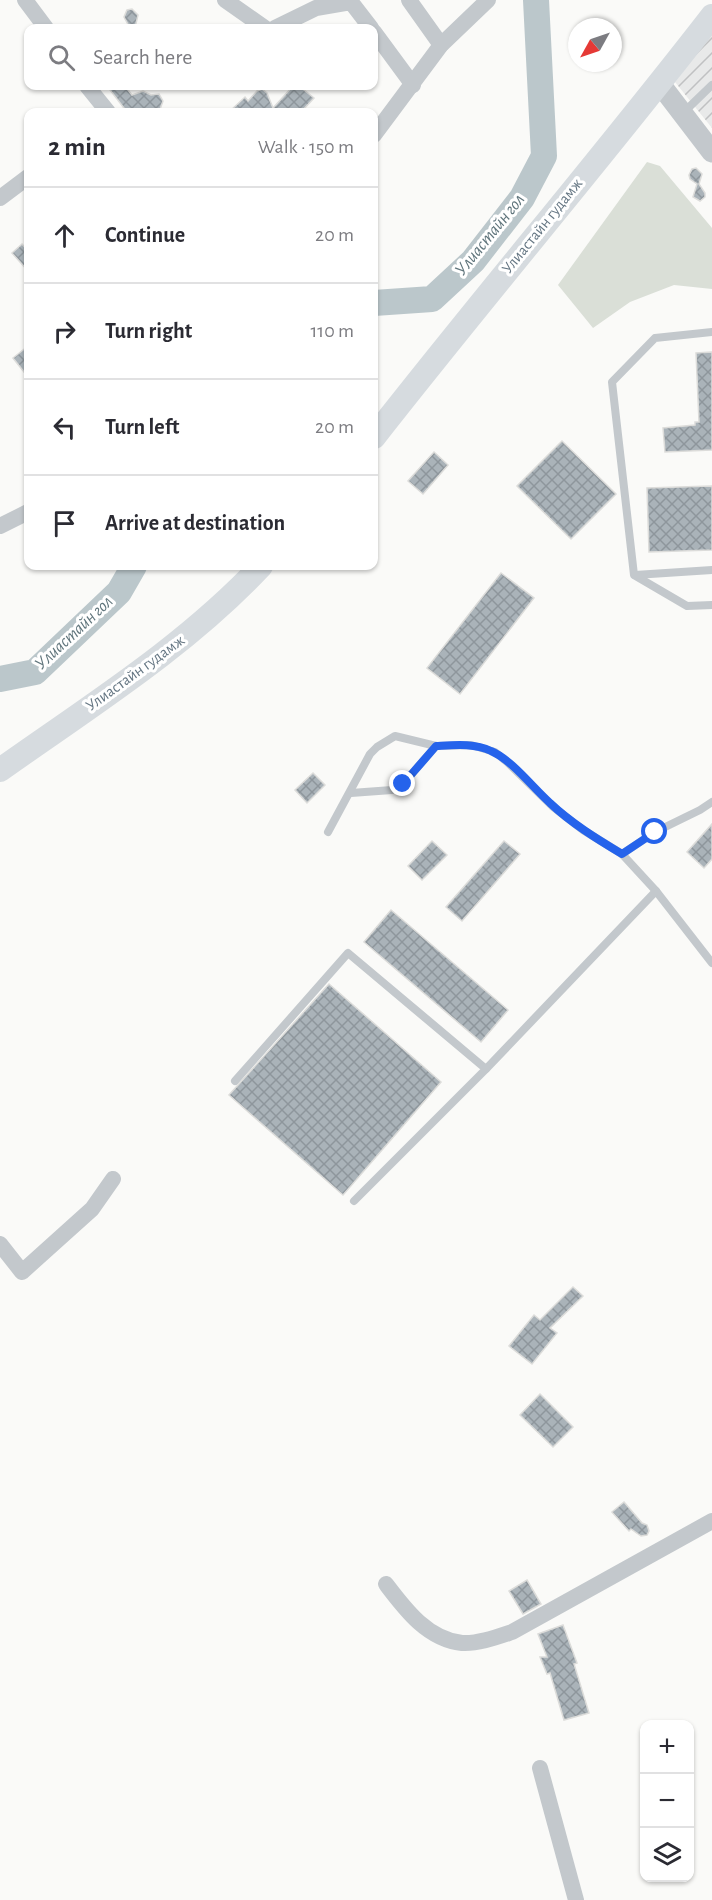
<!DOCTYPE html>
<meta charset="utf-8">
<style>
:root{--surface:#fff;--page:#f7f7f7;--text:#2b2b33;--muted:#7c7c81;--line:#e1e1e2}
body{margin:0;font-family:"Alegreya Sans",sans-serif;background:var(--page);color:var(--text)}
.controls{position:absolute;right:18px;bottom:18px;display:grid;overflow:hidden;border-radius:12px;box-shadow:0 2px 4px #0004}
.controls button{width:54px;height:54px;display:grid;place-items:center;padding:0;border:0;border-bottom:2px solid var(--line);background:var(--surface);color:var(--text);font:30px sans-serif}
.compass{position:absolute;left:568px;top:18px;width:54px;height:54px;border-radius:50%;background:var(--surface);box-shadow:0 2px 4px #0004;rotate:230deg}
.stop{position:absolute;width:18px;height:18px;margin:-14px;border:4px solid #2563eb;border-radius:50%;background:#fff}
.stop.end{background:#2563eb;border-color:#fff;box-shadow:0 2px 6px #0008}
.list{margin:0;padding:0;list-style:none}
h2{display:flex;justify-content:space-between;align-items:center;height:78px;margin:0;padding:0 24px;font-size:26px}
h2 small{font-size:20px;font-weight:400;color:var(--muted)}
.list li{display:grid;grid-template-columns:39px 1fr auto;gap:18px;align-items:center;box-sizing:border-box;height:96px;padding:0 24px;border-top:2px solid var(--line)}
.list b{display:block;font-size:22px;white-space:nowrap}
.list em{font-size:20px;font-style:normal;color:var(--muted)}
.icon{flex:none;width:33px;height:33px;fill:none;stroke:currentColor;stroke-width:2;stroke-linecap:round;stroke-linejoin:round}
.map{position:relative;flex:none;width:712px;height:1900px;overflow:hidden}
.search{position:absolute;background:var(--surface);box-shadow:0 2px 4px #0004;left:24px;top:24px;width:354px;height:66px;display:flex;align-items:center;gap:15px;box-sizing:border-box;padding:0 21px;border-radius:12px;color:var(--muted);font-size:22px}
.panel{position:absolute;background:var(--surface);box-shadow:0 2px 4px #0004;left:24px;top:108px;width:354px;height:462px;border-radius:12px}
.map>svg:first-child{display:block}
.industrial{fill:url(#industrial-furrows)}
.grass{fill:#dadfd7}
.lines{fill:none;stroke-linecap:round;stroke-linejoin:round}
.river{stroke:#bbc7cb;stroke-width:26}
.building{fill:url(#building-cross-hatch);stroke:#dcdcda;stroke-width:1.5}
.service{stroke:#c3c8cc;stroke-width:8}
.minor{stroke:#c3c8cc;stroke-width:16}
.tertiary{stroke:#c3c8cc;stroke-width:21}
.secondary{stroke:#d6dbdf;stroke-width:24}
.route{stroke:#2563eb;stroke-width:8}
.labels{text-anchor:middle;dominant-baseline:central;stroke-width:6;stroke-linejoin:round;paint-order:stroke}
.street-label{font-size:16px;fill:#657683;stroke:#fff}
.water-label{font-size:18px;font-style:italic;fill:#60757c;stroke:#fff}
</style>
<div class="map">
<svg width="712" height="1900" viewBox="0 0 712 1900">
<defs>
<pattern id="industrial-furrows" width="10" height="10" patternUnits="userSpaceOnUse" patternTransform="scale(1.5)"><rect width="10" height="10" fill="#e8e9e9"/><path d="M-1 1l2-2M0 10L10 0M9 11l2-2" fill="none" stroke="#c0c1c2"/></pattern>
<pattern id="building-cross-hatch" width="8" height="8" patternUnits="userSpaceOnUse" patternTransform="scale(1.5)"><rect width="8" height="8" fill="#aab3b9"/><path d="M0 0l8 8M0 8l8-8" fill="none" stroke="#8e969c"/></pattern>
</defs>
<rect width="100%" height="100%" fill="#fafaf8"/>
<polygon class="industrial" points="712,33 712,128 675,82"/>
<polygon class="grass" points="647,162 660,166 712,228 712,289 674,285 630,302 593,328 558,285"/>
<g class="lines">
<g class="river">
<polyline points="374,303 432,299 473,261 522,198 544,156 536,0"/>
<polyline points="0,679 35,672 119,592 134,566"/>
</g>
</g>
<g class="building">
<polygon points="132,9 138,15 135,28 130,28 124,17 127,10"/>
<polygon points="107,86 125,86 132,95 143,91 151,95 159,94 163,101 159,112 127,112"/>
<polygon points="293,86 299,86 314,98 301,112 229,112 245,97 248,101 257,91 262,89 267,93 273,108"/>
<polygon points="696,168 702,174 699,184 705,193 705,197 700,201 693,197 697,184 690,179 689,175 692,169"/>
<polygon points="22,244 28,251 28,271 12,253"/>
<polygon points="28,346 28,377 13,358"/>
<polygon points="712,352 712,450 665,452 663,428 695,425 695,422 699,422 696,353"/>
<polygon points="562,441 616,494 571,539 517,486"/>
<polygon points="434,452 448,465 423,494 408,481"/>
<polygon points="712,486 712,550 649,552 647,488"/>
<polygon points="501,573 534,598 460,694 427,668"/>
<polygon points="313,773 325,785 307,803 295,790"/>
<polygon points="712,824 712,859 704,868 687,852"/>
<polygon points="432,841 447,855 422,880 408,866"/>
<polygon points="504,841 520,854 462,921 446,907"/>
<polygon points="391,910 508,1010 481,1042 364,942"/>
<polygon points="329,984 441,1082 343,1195 229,1095"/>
<polygon points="573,1287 583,1296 550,1328 557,1333 532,1364 509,1346 534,1315 540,1320"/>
<polygon points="540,1394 573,1427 553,1447 520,1415"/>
<polygon points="624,1502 642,1523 647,1525 649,1531 647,1535 641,1536 631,1529 629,1531 612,1512"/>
<polygon points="527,1580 541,1604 523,1614 509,1591"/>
<polygon points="563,1625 577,1663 574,1664 589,1713 564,1720 550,1673 547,1674 540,1657 547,1657 538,1634"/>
</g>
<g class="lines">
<g class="service">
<polyline points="683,113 712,85"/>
<polyline points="712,332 655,338 612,382 634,575 687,606 712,605"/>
<polyline points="635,575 712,570"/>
<polyline points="351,793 392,790 403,784 436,746"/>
<polyline points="328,832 370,754 377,747 395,736 436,746 471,745 495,752 507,762 552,806 583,830 622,854 655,832 700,810 712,802"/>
<polyline points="622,854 656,891 712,963"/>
<polyline points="486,1069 656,891"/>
<polyline points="235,1081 348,953 486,1069 354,1201"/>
</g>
<g class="minor">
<polyline points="25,0 46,28"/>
<polyline points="225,0 265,28"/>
<polyline points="409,0 441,45"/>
<polyline points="275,28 316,8 351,2 371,28"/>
<polyline points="374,32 413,85"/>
<polyline points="87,86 108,112"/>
<polyline points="374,135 441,45 488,0"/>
<polyline points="0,198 28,177"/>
<polyline points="0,526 28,512"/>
<polyline points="0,1244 22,1272 92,1209 113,1179"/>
<path d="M386,1584C405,1609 427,1639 462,1643C478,1644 497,1637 512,1632L712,1521"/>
<polyline points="540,1768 576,1900"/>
</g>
<polyline class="tertiary" points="660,84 712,152"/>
<g class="secondary">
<path d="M374,437C485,295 602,158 712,16"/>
<path d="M0,770C90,706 185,647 261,566"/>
</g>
</g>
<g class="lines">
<path class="route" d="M403,784L436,746C455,745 474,743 491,751C512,760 533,788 550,803C571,823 597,839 622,854L655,832"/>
</g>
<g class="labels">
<g class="street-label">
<text transform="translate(542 226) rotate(-51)">Улиастайн гудамж</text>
<text transform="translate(135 673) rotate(-36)">Улиастайн гудамж</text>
</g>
<g class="water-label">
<text transform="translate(490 235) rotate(-51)">Улиастайн гол</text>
<text transform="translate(74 633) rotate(-43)">Улиастайн гол</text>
</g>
</g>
</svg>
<div class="controls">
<button>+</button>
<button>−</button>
<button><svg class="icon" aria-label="layers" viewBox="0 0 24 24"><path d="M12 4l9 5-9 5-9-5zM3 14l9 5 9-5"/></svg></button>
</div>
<svg class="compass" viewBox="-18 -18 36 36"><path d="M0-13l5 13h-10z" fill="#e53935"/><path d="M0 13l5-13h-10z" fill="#7c7c81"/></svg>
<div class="stop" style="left:655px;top:832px"></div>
<div class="stop end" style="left:403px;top:784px"></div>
<div class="search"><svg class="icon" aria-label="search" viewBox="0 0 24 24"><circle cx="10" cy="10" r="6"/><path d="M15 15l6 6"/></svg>Search here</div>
<section class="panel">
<h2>2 min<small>Walk · 150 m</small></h2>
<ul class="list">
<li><svg class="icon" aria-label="ahead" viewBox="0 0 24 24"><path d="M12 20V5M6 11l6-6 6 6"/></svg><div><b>Continue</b></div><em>20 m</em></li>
<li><svg class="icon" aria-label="right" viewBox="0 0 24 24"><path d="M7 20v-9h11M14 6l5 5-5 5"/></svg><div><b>Turn right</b></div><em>110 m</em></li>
<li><svg class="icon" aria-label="left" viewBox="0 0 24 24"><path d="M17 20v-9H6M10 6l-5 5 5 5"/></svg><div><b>Turn left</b></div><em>20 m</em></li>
<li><svg class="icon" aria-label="arrive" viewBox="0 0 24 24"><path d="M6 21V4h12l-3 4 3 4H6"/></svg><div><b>Arrive at destination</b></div></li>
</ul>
</section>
</div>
